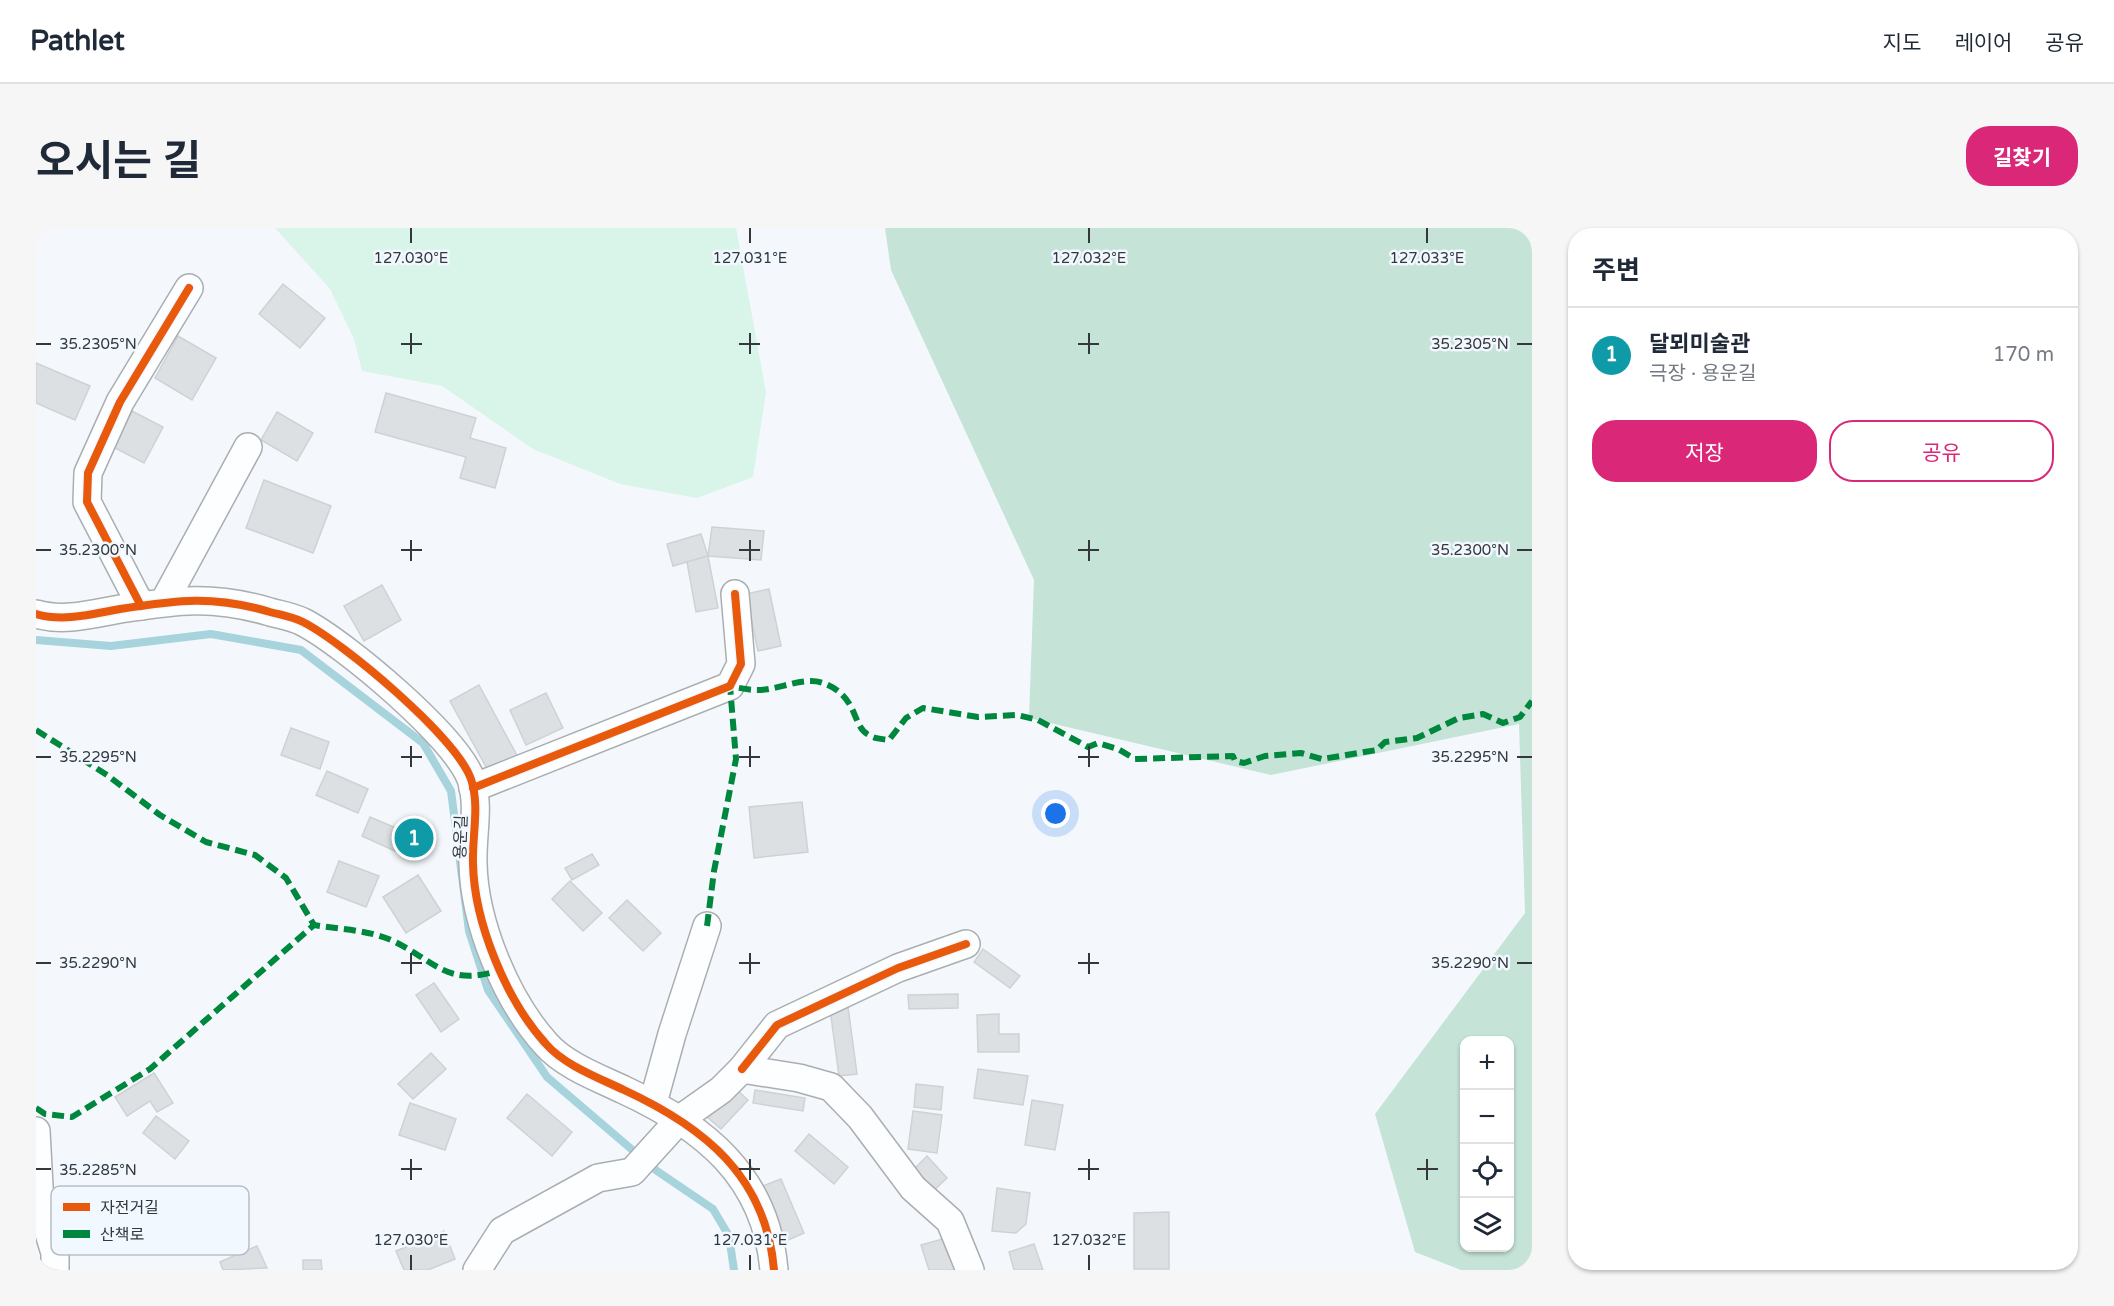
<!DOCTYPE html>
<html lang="ko">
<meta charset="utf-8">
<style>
:root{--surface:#fff;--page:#f6f6f7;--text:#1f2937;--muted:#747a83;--line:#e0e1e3;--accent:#db2777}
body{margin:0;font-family:"Varela Round","Noto Sans KR",sans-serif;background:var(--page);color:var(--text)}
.controls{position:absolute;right:18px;bottom:18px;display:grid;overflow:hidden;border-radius:12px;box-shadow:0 2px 4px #0004}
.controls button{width:54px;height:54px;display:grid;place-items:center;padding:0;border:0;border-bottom:2px solid var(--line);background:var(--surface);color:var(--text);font:30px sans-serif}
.you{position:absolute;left:1020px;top:586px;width:21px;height:21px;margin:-15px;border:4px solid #fff;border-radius:50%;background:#1a73e8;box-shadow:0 0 0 9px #1a73e833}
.badge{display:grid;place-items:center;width:39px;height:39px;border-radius:50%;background:var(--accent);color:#fff;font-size:20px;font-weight:700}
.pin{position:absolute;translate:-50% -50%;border:3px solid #fff;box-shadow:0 2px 6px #0006}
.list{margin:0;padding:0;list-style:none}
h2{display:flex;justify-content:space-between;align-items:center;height:78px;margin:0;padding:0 24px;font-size:26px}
h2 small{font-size:20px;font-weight:400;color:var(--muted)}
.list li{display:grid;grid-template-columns:39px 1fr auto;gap:18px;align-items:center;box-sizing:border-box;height:96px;padding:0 24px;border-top:2px solid var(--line)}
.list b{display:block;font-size:22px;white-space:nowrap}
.list p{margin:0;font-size:20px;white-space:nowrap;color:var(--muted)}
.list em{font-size:20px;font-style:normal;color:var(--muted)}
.actions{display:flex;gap:12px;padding:18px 24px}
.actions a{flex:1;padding:14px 0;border:2px solid var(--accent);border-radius:24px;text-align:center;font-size:21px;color:var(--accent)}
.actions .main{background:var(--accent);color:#fff}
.icon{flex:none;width:33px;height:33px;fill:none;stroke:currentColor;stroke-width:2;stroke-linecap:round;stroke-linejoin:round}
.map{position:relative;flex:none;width:1496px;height:1042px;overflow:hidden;border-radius:24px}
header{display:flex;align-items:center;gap:36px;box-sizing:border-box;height:84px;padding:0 30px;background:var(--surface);border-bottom:2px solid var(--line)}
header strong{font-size:28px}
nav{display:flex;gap:33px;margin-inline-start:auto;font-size:21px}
.intro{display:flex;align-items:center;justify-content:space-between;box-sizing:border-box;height:144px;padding:0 36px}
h1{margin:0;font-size:42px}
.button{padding:15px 27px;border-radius:24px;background:var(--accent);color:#fff;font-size:21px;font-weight:700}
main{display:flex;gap:36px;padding:0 36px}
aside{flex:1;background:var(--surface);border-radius:24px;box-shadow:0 2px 4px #0004}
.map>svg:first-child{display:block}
.green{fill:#d9f5e9}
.forest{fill:#c5e3d6;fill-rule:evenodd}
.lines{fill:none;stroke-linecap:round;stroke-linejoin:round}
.stream{stroke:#a6d3dc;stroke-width:8}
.building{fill:#dde0e3;stroke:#ced2d5;stroke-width:1.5}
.minor-casing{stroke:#abaeb1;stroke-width:30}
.minor{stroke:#fdfeff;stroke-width:27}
.quiet{stroke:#00873e;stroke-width:6;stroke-dasharray:12 6;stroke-linecap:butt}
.cycleway-casing{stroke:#f1f8ff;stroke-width:11}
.cycleway{stroke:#e8590c;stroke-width:8}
.ticks{fill:none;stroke:#35383b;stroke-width:2}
.labels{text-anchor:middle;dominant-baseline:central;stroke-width:5;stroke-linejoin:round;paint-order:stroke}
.street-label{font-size:16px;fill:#35383b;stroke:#f1f8ff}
.key{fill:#f1f8ff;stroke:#b9bec4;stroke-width:1.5}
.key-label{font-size:16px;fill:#35383b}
.ticks-label{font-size:15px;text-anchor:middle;fill:#35383b;stroke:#f1f8ff;stroke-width:5;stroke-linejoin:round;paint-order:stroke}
</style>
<header>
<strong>Pathlet</strong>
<nav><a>지도</a><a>레이어</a><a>공유</a></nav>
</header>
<div class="intro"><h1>오시는 길</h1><a class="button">길찾기</a></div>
<main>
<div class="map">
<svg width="1496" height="1042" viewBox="0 0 1496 1042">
<rect width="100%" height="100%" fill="#f4f8fc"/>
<polygon class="green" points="239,0 700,0 730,164 717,249 661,270 584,256 497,221 406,158 326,143 318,111 294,61"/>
<path class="forest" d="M849,0H1496V1042H1425L1379,1024L1339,886L1489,685L1483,496L1235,547L993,490L998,352L855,42ZM1428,812H1474V1020H1428Z"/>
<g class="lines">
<polyline class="stream" points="0,412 75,418 175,406 265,422 387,515 415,563 433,703 452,762 511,849 621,943 677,981 693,1008 698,1042"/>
</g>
<g class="building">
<polygon points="247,56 289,90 264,120 223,86"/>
<polygon points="142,108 180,130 156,172 119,150"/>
<polygon points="0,135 54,158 39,192 0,175"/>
<polygon points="350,165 440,190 434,210 470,220 459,260 424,250 430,229 339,204"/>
<polygon points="96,183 127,199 108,235 77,219"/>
<polygon points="241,184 277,205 261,233 225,212"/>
<polygon points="228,252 295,278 277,325 210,300"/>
<polygon points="676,299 728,303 725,332 672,328"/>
<polygon points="665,306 672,328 637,338 631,316"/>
<polygon points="672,328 682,380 660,384 651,334"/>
<polygon points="346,357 365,392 328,413 308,378"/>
<polygon points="733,361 745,418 722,423 710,366"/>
<polygon points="443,457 484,533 455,548 414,473"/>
<polygon points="510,465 527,500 490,517 474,482"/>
<polygon points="255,500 293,514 284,541 245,527"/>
<polygon points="291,543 332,561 322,585 280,567"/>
<polygon points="766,574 772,624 718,630 713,579"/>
<polygon points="334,589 367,603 359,623 326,608"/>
<polygon points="556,626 563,637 536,652 529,640"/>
<polygon points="303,633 343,648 330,679 291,664"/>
<polygon points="382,647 405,683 370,705 347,669"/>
<polygon points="534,653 566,685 547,703 516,671"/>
<polygon points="591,672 625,705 607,723 573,690"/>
<polygon points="947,721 984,748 974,760 938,734"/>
<polygon points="398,755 423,791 405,804 380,767"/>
<polygon points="922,766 922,780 873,781 872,767"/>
<polygon points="812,779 821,846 803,848 794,781"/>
<polygon points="963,786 963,806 983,806 983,824 942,824 941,787"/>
<polygon points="395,825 410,841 377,871 362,856"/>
<polygon points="942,841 992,848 987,877 938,870"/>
<polygon points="118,845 137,875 121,884 114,873 91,888 79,869"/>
<polygon points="880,856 907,859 905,882 878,879"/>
<polygon points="699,860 712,872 685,901 671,889"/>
<polygon points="719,862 769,870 767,883 717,875"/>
<polygon points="491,866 536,904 516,928 471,890"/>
<polygon points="996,872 1027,877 1019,922 989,917"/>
<polygon points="374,875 420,891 409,922 363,907"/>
<polygon points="877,883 906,887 901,925 872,921"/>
<polygon points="120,888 153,913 139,931 107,905"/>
<polygon points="773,906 812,939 798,956 759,923"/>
<polygon points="891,928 911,950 894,966 878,941"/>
<polygon points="745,951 768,1005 750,1013 727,958"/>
<polygon points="961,960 994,965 990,996 980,1005 956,1003"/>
<polygon points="1133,984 1133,1041 1098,1041 1098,985"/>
<polygon points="408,1003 419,1031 392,1042 368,1042 360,1023"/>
<polygon points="914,1009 924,1042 893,1042 885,1017"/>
<polygon points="998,1016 1007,1042 978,1042 973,1024"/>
<polygon points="221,1018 231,1040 187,1042 184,1034"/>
<polygon points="267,1032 285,1032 286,1042 267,1042"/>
</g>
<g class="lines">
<g class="minor-casing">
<g id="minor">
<polyline points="128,374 212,219"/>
<polyline points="105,378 51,274 52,245 84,174 153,60"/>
<path d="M0,386C28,394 56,386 84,381C142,372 177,367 234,384C245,387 257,389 267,394C308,415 420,509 435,551C444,578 436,607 437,635C438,694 470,772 510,816C528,837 563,850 588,862C668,899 730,948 738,1042"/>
<polyline points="437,560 694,458 705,436 699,366"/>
<polyline points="706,841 741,797 862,740 930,716"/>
<polyline points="617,875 636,806 671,698"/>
<polyline points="0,903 4,976 19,1025 19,1042"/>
<polyline points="441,1042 466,1003 562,950 596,944 644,891 685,862 706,841 763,850 795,859 824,889 877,960 914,993 934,1042"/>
</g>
</g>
<use href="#minor" class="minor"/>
<g class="quiet">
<polyline points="0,502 71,547 124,587 170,614 219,627 250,650 278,697"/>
<path d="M671,698L678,643L700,531L694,458C703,460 713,462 722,462C743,462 767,448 787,455C825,469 814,500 835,508C840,511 847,511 853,512L870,490L887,480L942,489L981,487L1002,492L1052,519L1062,515L1082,521L1099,531L1197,528L1199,533L1208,535L1229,528L1265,525L1286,531L1341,522L1349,514L1381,510L1423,490L1447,486L1467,495L1484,489L1496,473"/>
<path d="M0,880L9,886L36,889L114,841L278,697C302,701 332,702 355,712C399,732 410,760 464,742"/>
</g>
<g class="cycleway-casing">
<g id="cycleway">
<polyline points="105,378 51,274 52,245 84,174 153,60"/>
<path d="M0,386C28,394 56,386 84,381C142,372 177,367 234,384C245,387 257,389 267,394C308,415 420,509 435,551C444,578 436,607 437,635C438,694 470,772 510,816C528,837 563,850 588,862C668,899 730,948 738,1042"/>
<polyline points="437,560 694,458 705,436 699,366"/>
<polyline points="706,841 741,797 862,740 930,716"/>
</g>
</g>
<use href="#cycleway" class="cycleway"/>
</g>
<path class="ticks" d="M375,0V15M714,0V15M1053,0V15M1391,0V15M375,105V126M714,105V126M1053,105V126M0,116H15M365,116H386M703,116H724M1042,116H1063M1481,116H1496M375,312V333M714,312V333M1053,312V333M0,322H15M365,322H386M703,322H724M1042,322H1063M1481,322H1496M375,518V539M714,518V539M1053,518V539M0,529H15M365,529H386M703,529H724M1042,529H1063M1481,529H1496M375,725V746M714,725V746M1053,725V746M0,735H15M365,735H386M703,735H724M1042,735H1063M1481,735H1496M375,931V952M714,931V952M1053,931V952M1391,931V952M0,941H15M365,941H386M703,941H724M1042,941H1063M1381,941H1402M375,1027V1042M714,1027V1042M1053,1027V1042"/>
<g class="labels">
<g class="street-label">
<text transform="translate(425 609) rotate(-88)">용운길</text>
</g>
</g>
<rect x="15" y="958" width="198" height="69" rx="9" class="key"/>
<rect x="27" y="975" width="27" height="8" fill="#e8590c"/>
<rect x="27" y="1002" width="27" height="8" fill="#00873e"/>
<g class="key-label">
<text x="64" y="985">자전거길</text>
<text x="64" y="1012">산책로</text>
</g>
<g class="ticks-label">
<text x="375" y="35">127.030°E</text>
<text x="714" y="35">127.031°E</text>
<text x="1053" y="35">127.032°E</text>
<text x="1391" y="35">127.033°E</text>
<text x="62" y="121">35.2305°N</text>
<text x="1434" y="121">35.2305°N</text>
<text x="62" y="327">35.2300°N</text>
<text x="1434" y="327">35.2300°N</text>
<text x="62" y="534">35.2295°N</text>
<text x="1434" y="534">35.2295°N</text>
<text x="62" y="740">35.2290°N</text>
<text x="1434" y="740">35.2290°N</text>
<text x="62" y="947">35.2285°N</text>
<text x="375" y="1017">127.030°E</text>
<text x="714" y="1017">127.031°E</text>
<text x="1053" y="1017">127.032°E</text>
</g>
</svg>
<div class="controls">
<button>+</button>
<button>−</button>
<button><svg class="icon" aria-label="locate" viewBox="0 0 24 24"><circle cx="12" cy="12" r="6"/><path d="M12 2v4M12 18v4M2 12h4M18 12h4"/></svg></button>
<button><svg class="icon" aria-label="layers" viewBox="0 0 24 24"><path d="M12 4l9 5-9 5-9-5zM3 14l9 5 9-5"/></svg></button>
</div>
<div class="you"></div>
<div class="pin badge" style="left:378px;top:610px;background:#0f9aa8">1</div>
</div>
<aside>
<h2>주변<small></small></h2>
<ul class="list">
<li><span class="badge" style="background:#0f9aa8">1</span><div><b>달뫼미술관</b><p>극장 · 용운길</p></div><em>170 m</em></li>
</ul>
<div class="actions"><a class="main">저장</a><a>공유</a></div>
</aside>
</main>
